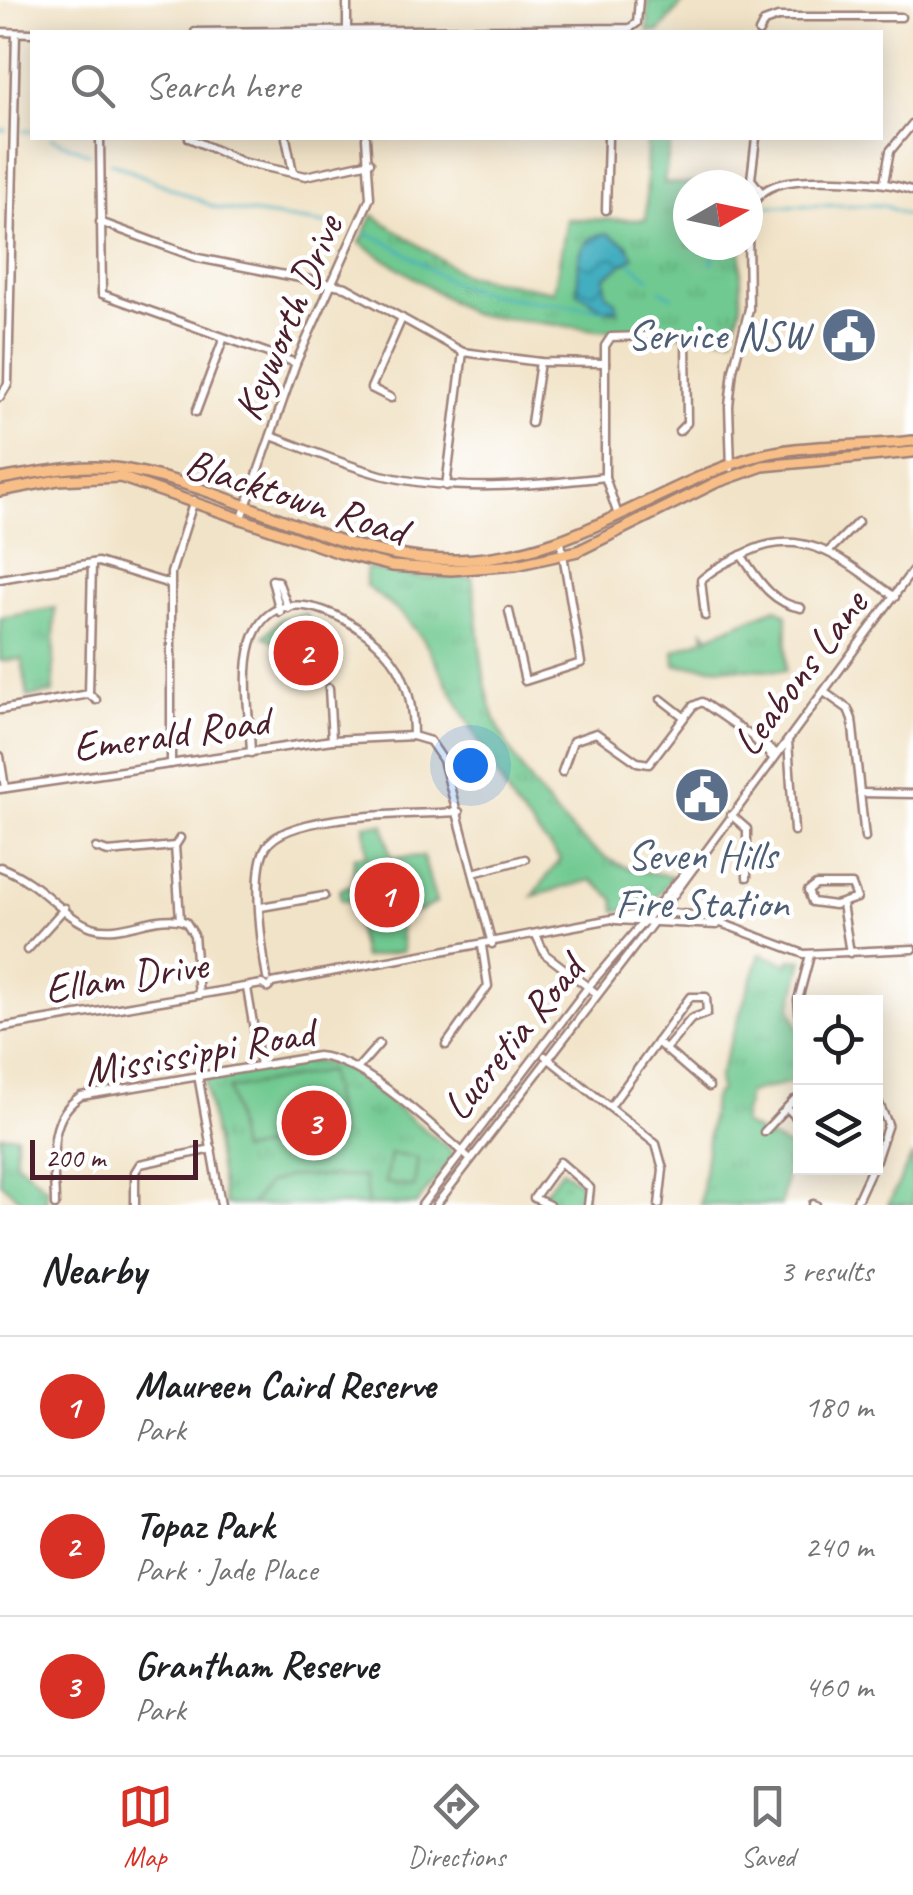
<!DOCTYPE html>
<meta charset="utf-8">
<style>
:root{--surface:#fff;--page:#f6f6f6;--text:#202124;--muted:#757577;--line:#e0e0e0;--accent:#d93025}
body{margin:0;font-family:Caveat,sans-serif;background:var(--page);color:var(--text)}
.controls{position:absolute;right:30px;bottom:30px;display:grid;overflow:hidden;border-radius:0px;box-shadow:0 5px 25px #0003}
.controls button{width:90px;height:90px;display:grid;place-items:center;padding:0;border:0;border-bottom:2px solid var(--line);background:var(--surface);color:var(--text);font:50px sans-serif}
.compass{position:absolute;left:673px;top:170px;width:90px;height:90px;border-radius:50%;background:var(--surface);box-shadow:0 5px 25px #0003;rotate:81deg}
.scale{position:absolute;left:30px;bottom:25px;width:168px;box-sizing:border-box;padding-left:10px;border:5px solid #4a1f2b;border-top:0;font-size:28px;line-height:35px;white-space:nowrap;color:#4a1f2b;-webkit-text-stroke:8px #fff;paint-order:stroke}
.you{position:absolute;left:470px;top:765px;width:35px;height:35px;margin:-25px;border:8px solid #fff;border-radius:50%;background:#1a73e8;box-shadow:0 0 0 15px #1a73e833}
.badge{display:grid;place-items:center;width:65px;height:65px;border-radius:50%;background:var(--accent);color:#fff;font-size:32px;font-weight:700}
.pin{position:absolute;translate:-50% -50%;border:5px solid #fff;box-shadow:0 2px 10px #0006}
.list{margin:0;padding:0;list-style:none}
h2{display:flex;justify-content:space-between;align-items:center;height:130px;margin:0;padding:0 40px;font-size:42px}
h2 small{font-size:32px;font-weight:400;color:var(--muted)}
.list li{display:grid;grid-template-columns:65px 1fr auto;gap:30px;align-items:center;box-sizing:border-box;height:140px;padding:0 40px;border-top:2px solid var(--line)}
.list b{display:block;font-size:38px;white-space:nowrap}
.list p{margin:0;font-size:32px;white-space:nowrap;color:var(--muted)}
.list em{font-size:32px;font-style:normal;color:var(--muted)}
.icon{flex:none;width:55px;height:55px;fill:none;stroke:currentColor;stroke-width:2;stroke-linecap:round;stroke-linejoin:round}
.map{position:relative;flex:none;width:913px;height:1205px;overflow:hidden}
.search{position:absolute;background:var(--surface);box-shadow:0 5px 25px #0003;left:30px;right:30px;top:30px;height:110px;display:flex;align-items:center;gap:25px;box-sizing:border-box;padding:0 35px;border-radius:0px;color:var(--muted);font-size:38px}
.sheet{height:550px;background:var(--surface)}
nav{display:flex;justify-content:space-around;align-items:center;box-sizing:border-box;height:140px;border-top:2px solid var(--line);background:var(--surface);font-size:28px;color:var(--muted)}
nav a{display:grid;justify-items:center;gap:5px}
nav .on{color:var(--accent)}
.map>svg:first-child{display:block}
.grass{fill:url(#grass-dots);stroke:#5d745e;stroke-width:2.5}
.park{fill:url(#park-tufts);stroke:#5d745e;stroke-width:2.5}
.pitch{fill:#70c990;stroke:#5d745e;stroke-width:2.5}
.water{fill:url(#water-waves);stroke:#466676;stroke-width:2.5}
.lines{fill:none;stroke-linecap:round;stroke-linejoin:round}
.stream{stroke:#42aec0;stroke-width:2.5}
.minor-casing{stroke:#9e8179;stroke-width:11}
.major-casing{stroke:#9e8179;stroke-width:14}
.minor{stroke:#fff;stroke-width:6}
.major{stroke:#f7be88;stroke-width:9}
.labels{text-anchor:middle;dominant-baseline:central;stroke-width:9;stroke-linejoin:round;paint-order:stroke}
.street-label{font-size:42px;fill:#4a1f2b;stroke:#fff}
.service-label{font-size:42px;fill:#4e5e75;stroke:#fff;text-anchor:end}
</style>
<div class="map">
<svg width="913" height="1205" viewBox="0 0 913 1205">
<defs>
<pattern id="grass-dots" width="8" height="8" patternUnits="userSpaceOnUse" patternTransform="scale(2.5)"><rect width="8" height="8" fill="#70c990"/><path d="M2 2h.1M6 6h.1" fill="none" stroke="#62ac7c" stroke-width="1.8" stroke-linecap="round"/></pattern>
<pattern id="park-tufts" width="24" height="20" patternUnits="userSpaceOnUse" patternTransform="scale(2.5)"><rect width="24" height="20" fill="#70c990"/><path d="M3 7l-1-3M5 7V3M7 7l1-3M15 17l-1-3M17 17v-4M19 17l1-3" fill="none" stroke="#62ac7c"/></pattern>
<pattern id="water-waves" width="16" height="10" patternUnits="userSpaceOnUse" patternTransform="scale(2.5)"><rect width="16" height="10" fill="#42aec0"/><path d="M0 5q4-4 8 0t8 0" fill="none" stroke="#398d9c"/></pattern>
</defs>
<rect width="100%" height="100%" fill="#fff"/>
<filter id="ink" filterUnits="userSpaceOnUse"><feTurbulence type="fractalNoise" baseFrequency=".01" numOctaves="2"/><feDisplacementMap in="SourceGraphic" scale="20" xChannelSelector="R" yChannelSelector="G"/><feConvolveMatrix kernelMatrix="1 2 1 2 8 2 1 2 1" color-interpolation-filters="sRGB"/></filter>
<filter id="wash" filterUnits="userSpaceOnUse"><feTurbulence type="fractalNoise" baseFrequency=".0048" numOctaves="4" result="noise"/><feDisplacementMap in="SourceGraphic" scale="40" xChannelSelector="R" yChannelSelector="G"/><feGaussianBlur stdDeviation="2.25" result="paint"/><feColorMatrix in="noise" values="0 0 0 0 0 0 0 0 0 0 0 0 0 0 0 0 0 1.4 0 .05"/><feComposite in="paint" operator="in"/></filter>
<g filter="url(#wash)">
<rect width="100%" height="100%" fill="#f1e3c7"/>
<polygon class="grass" points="562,1170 584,1186 584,1205 559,1205 542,1196"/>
<g class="park">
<polygon points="648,0 685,0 659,32 648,32"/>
<polygon points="647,138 671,138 664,183 743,185 688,185 688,245 741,245 741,305 733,337 597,330 471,314 360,243 373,215 464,275 554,291 567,219 646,220"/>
<path d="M366,568L424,578L472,577C479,619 479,666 491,707C507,761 568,841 620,865C635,872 656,873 673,876L651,904L616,911L614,899L592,880L533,896L560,859L513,804L423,639L403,615L366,586Z"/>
<polygon points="55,608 53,693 28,697 22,659 0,661 0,618"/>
<polygon points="776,608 787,615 786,671 675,665 674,651 705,638 704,630 709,636"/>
<polygon points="306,614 328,678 264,636 281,619"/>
<polygon points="384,824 391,858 423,856 436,903 399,920 403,951 363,958 351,901 341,900 339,890 353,884 354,857 367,855 365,825"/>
<polygon points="760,954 788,964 790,959 803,960 791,1008 800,1033 797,1063 800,1080 748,1093 742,1124 791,1148 781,1205 700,1205 713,1098 720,1090 718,1079"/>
<polygon points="312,1060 345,1068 451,1150 453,1156 416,1205 225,1205 205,1080"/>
<polygon points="0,1135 16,1135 16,1161 47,1188 46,1205 26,1205 0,1182"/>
<polygon points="913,1154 913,1205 888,1205"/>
</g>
<g class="pitch">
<polygon points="328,1071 339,1133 240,1151 229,1089"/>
<polygon points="390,1154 418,1158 414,1187 385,1183"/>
<polygon points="288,1176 364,1177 368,1205 251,1205 267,1184"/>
</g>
<path class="water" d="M607,233L626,244L634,257L605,277L606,294L616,301L618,311L605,310L578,293C578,265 574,238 607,233Z"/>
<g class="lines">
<g class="stream">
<polyline points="0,130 6,130"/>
<polyline points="23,131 32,131"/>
<polyline points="51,138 89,154"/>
<polyline points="110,162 217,208 347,227"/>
<polyline points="766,206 883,205 913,218"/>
<path d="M366,234C403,244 429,275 464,287C509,302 558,302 605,310"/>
<polyline points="630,262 649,278"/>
<polyline points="712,263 715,246"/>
<polyline points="660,290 673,297"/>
<polyline points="443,1204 445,1205"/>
</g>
</g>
</g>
<g filter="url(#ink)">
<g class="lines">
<g class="minor-casing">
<g id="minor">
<polyline points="0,32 32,33"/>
<polyline points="195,32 630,28 637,23 639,0"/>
<polyline points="347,32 347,0"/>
<polyline points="759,32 764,22 778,17 901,17"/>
<polyline points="100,138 102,294 296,363"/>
<polyline points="189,138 242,162 306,176 370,162"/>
<polyline points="286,138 293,172"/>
<polyline points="756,138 751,179 762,193"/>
<polyline points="884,182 890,151 913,123"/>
<polyline points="606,210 608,138"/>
<polyline points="100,222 198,258 346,287 463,352 540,362 605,363"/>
<path d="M748,222C750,206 758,192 774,186C801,175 887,180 913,191"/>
<polyline points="0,397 8,384 16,33"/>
<polyline points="391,398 371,388 402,318"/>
<polyline points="196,412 223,340"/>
<polyline points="531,423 540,362"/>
<path d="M271,436C307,449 344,465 381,475C455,493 530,486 605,477"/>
<polyline points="731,468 729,406 733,370 749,309 748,232"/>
<polyline points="446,486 463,352"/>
<polyline points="618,515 605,477 605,346 611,337 680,335 686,339 687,423 679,431"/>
<polyline points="242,518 296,363 370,198 366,138"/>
<polyline points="830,550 858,522"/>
<path d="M741,555C758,579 771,603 801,608"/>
<polyline points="0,579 98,562 170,584"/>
<polyline points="509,611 525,681 581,663 561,542"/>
<polyline points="280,612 272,580 278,581 288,608"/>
<path d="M705,616L701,580C714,568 731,560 748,552C807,524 848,564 895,597"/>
<polyline points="329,688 332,740"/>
<polyline points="824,692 848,709 852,719 865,838"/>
<polyline points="89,694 92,563"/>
<polyline points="661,699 684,717"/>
<polyline points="0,710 89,694 96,700"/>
<polyline points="755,740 773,758"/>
<polyline points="788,741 794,831"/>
<path d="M251,753C250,720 242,676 251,644C273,565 372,625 398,668C410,689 413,712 413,736"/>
<polyline points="0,756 5,788"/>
<polyline points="171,764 171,573 194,500"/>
<polyline points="562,772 573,741 596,733 637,762 649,764 693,706 702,702 776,753"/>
<polyline points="0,789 332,740 413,736 430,741 443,760 492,944"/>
<polyline points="860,793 913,794"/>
<polyline points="731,815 747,829 747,877"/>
<polyline points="96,848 108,852 175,846"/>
<path d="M0,867C41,882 62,917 92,927C122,937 157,911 186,922L194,935L199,995"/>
<polyline points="477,872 525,859"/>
<polygon points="816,885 852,885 857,898 835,905 812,902 808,891"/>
<polyline points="842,904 850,953"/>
<polyline points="261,907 324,896"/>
<polyline points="180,919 175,846 180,838"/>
<polyline points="615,920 717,925"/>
<polyline points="536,935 545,954 596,993"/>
<polyline points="27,950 65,908"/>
<path d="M267,978C262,949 251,871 266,847C288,811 416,815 459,812"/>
<polyline points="247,988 260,1065"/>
<polyline points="800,1021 798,1000 810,955"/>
<polyline points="0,1028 262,984 268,988 272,983 654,911 702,916 804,954 913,949"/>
<polyline points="657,1042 709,1087"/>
<polyline points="446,1045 488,986 482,946"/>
<polyline points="545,1056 656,1144 663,1169 659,1205"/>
<polyline points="357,1069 379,1044"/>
<polyline points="198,1075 221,1205"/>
<polyline points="876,1097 888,1124 876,1160"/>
<polyline points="610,1107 690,997 706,997 707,1013 691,1019 667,1048"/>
<polyline points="787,1108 800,1121"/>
<polyline points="764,1132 794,1100"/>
<polyline points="813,1204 816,1205"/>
<path d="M55,1205C55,1167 44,1119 81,1096L318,1056C365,1060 433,1127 469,1158"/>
<polyline points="135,1205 135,1172 140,1164 212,1149"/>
<polyline points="422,1205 588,987 696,860"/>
<polyline points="436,1205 662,911 913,570"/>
<polyline points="549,1205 534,1198 560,1162 590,1188 588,1205"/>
<polyline points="855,1205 872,1168"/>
</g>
</g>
<g class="major-casing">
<g id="major">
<path d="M0,479C41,472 86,462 128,470C242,490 337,561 456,560C570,558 645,492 747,459C801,442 858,448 913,441"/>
<polyline points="0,491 58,480 120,477 340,553 392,566 451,570 516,565 578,551 715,483 763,466 913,452"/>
</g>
</g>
<use href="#minor" class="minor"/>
<use href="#major" class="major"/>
</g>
</g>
<defs>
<g id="civic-disc" transform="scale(2.875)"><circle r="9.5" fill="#5c6f8a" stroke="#fff"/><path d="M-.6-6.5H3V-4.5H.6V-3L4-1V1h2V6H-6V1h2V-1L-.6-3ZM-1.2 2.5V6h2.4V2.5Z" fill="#fff"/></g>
</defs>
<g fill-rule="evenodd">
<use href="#civic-disc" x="849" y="335"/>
<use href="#civic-disc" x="702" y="795"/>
</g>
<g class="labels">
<g class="street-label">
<text transform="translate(288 318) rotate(-67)">Keyworth Drive</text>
<text transform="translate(296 497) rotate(18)">Blacktown Road</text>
<text transform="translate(800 673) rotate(-53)">Leabons Lane</text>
<text transform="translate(171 734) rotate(-8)">Emerald Road</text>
<text transform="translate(126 977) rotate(-9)">Ellam Drive</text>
<text transform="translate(513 1038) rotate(-51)">Lucretia Road</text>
<text transform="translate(199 1052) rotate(-10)">Mississippi Road</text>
</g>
<g class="service-label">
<text x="810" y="335">Service NSW</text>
<text x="702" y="855" text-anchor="middle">Seven Hills<tspan x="702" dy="48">Fire Station</tspan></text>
</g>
</g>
</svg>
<div class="controls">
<button><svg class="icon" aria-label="locate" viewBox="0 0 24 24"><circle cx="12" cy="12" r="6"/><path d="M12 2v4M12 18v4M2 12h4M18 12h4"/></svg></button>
<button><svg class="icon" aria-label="layers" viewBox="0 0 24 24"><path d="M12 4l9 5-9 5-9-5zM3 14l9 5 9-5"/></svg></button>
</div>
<svg class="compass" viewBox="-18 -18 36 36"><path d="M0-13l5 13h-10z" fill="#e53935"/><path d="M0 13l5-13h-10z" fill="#757577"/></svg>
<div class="scale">200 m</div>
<div class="you"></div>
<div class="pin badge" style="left:387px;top:895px">1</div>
<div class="pin badge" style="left:306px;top:653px">2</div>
<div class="pin badge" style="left:314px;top:1123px">3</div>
<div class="search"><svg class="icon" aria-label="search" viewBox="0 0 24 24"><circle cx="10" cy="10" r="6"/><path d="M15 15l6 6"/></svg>Search here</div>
</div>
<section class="sheet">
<h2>Nearby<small>3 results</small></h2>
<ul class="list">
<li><span class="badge">1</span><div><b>Maureen Caird Reserve</b><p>Park</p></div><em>180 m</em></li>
<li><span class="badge">2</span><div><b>Topaz Park</b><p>Park · Jade Place</p></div><em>240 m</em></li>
<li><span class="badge">3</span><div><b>Grantham Reserve</b><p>Park</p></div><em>460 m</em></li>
</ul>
</section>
<nav>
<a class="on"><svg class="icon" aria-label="map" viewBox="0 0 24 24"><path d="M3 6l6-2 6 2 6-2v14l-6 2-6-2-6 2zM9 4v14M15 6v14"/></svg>Map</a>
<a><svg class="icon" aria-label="directions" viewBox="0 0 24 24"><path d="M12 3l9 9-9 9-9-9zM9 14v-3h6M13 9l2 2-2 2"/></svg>Directions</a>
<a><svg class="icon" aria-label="saved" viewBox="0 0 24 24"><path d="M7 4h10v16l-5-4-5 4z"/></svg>Saved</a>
</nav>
